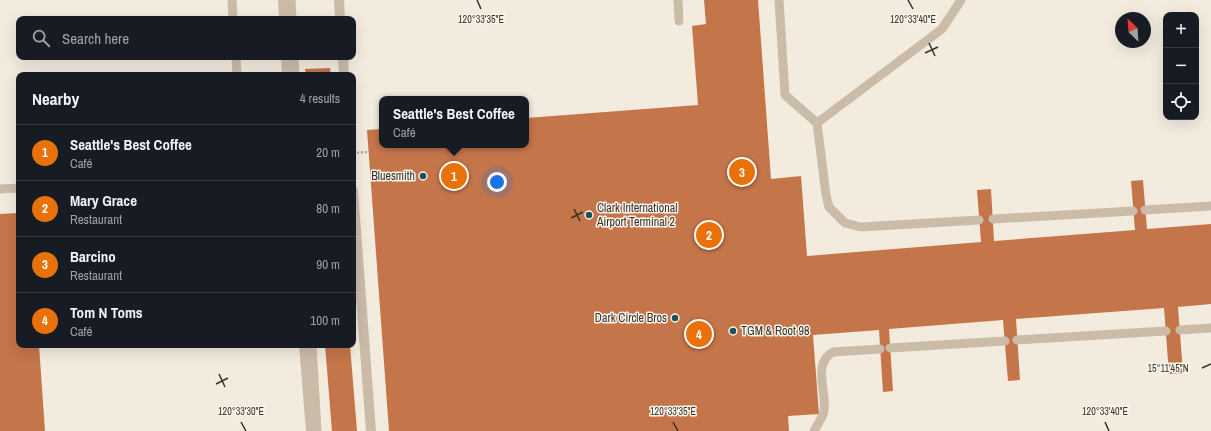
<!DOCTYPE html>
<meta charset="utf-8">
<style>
:root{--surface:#171b24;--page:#20242c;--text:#f1f3f6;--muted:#9ea1a6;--line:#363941;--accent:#b45309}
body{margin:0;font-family:"Archivo Narrow",sans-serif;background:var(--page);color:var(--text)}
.controls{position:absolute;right:12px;top:12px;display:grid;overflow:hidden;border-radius:8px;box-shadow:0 4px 16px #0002}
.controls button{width:36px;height:36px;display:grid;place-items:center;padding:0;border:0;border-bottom:1px solid var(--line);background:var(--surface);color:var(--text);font:20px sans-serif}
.compass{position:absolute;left:1115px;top:12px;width:36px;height:36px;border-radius:50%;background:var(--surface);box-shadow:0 4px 16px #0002;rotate:335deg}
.you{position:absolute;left:497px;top:182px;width:14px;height:14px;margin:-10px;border:3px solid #fff;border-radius:50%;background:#1a73e8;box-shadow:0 0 0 6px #1a73e833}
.badge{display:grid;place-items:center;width:26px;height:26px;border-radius:50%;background:var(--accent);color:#fff;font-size:13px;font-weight:700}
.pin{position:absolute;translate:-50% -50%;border:2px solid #fff;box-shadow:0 1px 4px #0006}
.popup{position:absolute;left:379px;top:96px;width:150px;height:52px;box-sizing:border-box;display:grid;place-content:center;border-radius:8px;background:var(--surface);filter:drop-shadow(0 1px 3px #0005);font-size:13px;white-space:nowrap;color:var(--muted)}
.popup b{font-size:15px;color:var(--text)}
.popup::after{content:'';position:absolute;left:50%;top:100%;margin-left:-8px;border:8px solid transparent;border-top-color:var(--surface)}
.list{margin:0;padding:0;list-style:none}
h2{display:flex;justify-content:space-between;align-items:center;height:52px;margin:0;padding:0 16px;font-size:17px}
h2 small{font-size:13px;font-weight:400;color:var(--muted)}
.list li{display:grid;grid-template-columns:26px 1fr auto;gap:12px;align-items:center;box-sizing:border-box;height:56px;padding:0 16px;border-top:1px solid var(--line)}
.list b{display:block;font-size:15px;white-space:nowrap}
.list p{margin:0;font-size:13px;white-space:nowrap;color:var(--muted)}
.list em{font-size:13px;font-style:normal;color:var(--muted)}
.icon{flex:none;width:22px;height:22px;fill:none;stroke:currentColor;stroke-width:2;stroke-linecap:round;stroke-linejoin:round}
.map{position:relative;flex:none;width:1211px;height:431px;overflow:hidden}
.search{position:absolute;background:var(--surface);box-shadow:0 4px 16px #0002;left:16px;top:16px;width:340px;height:44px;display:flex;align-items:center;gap:10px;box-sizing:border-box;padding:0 14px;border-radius:8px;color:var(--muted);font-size:15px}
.panel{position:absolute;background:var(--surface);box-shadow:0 4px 16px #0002;left:16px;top:72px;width:340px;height:276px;border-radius:8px}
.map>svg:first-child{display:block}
.building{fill:#c5754a}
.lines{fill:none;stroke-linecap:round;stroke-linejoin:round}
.path{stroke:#b7a794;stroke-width:2.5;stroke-dasharray:2 2;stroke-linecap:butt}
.lane{stroke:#cbbcaa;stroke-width:9}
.street{stroke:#cbbcaa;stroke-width:10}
.ticks{fill:none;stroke:#383029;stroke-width:1.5}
.poi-dot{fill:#1f505a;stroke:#faf5eb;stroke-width:1.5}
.labels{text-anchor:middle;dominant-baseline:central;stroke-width:3;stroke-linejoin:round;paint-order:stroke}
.poi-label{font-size:12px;fill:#383029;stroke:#faf5eb;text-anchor:end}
.ticks-label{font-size:10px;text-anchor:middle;fill:#383029;stroke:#faf5eb;stroke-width:3;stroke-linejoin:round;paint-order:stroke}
</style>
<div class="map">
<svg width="1211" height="431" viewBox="0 0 1211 431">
<rect width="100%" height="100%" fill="#f3ebde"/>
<g class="building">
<polygon points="704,0 758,0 771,179 801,176 807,256 981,242 977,190 991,189 994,241 1135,230 1131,181 1143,180 1147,229 1211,224 1211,304 1178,307 1183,373 1169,374 1164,308 1016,319 1020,380 1008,381 1003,320 889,329 893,391 883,392 879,330 813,335 819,414 788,416 789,431 389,431 367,130 382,129 382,145 526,145 526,118 698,105 692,26 706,24"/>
<polygon points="330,68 331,75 306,75 305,69"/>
<polygon points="19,213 19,345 39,345 45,431 0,431 0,214"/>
<polygon points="325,345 350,345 357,431 332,431"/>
</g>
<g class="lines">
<polyline class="path" points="353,153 369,152"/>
<g class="lane">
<polyline points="232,0 233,19"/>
<polyline points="291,0 292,19"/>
<polyline points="678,0 679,21"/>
<polyline points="779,0 785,95 817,123 826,195 829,207 845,223 861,227 979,220"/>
<polyline points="236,57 237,75"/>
<polyline points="294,57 295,75"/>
<polyline points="817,123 942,29 961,0"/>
<polyline points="0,189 19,188"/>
<polyline points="1145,210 1211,206"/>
<polyline points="993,219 1133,211"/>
<polyline points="1180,330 1211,328"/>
<polyline points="1017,340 1166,331"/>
<polyline points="312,345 317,431"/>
<polyline points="890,348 1005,341"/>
<path d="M814,431C817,425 823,417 824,411C827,392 812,363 833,352L880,349"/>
</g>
<g class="street">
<polyline points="283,0 284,19"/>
<polyline points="339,0 340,19"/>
<polyline points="286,57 287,75"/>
<polyline points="343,57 344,75"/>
<polyline points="353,191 371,431"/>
<polyline points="304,345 311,431"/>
</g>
</g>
<path class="ticks" d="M477,0L481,9M908,0L913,9M929,43L935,56M925,53L938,47M574,209L580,221M571,218L583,212M1202,368L1211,364M219,374L225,387M216,384L228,378M241,422L246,431M673,422L678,431M1105,422L1109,431"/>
<g class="poi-dot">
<circle cx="423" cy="176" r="4"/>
<circle cx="589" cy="215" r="4"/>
<circle cx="675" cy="318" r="4"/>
<circle cx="733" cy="331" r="4"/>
</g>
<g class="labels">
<g class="poi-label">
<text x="415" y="176">Bluesmith</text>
<text x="597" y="208" text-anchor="start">Clark International<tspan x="597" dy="14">Airport Terminal 2</tspan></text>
<text x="667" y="318">Dark Circle Bros</text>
<text x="741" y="331" text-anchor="start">TGM &amp; Root 98</text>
</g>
</g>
<g class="ticks-label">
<text x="481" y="23">120°33'35"E</text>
<text x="913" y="23">120°33'40"E</text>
<text x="1168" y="372">15°11'45"N</text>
<text x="241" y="415">120°33'30"E</text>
<text x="673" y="415">120°33'35"E</text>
<text x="1105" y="415">120°33'40"E</text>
</g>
</svg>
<div class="controls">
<button>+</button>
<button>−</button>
<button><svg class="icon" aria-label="locate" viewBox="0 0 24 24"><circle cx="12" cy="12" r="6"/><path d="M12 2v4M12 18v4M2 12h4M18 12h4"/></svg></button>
</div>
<svg class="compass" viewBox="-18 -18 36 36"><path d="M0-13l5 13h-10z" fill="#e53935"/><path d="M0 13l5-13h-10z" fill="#9ea1a6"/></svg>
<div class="you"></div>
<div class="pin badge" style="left:454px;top:176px;background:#e8710a">1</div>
<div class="popup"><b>Seattle's Best Coffee</b>Café</div>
<div class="pin badge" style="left:709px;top:235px;background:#e8710a">2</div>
<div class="pin badge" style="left:742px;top:172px;background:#e8710a">3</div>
<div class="pin badge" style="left:699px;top:334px;background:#e8710a">4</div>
<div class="search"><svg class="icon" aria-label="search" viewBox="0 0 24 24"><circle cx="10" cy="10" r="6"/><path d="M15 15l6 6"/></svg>Search here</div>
<section class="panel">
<h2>Nearby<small>4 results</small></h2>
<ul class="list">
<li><span class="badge" style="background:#e8710a">1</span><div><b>Seattle's Best Coffee</b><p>Café</p></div><em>20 m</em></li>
<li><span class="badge" style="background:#e8710a">2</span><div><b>Mary Grace</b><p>Restaurant</p></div><em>80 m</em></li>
<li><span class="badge" style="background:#e8710a">3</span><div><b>Barcino</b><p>Restaurant</p></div><em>90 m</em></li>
<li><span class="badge" style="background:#e8710a">4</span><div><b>Tom N Toms</b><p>Café</p></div><em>100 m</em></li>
</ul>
</section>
</div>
